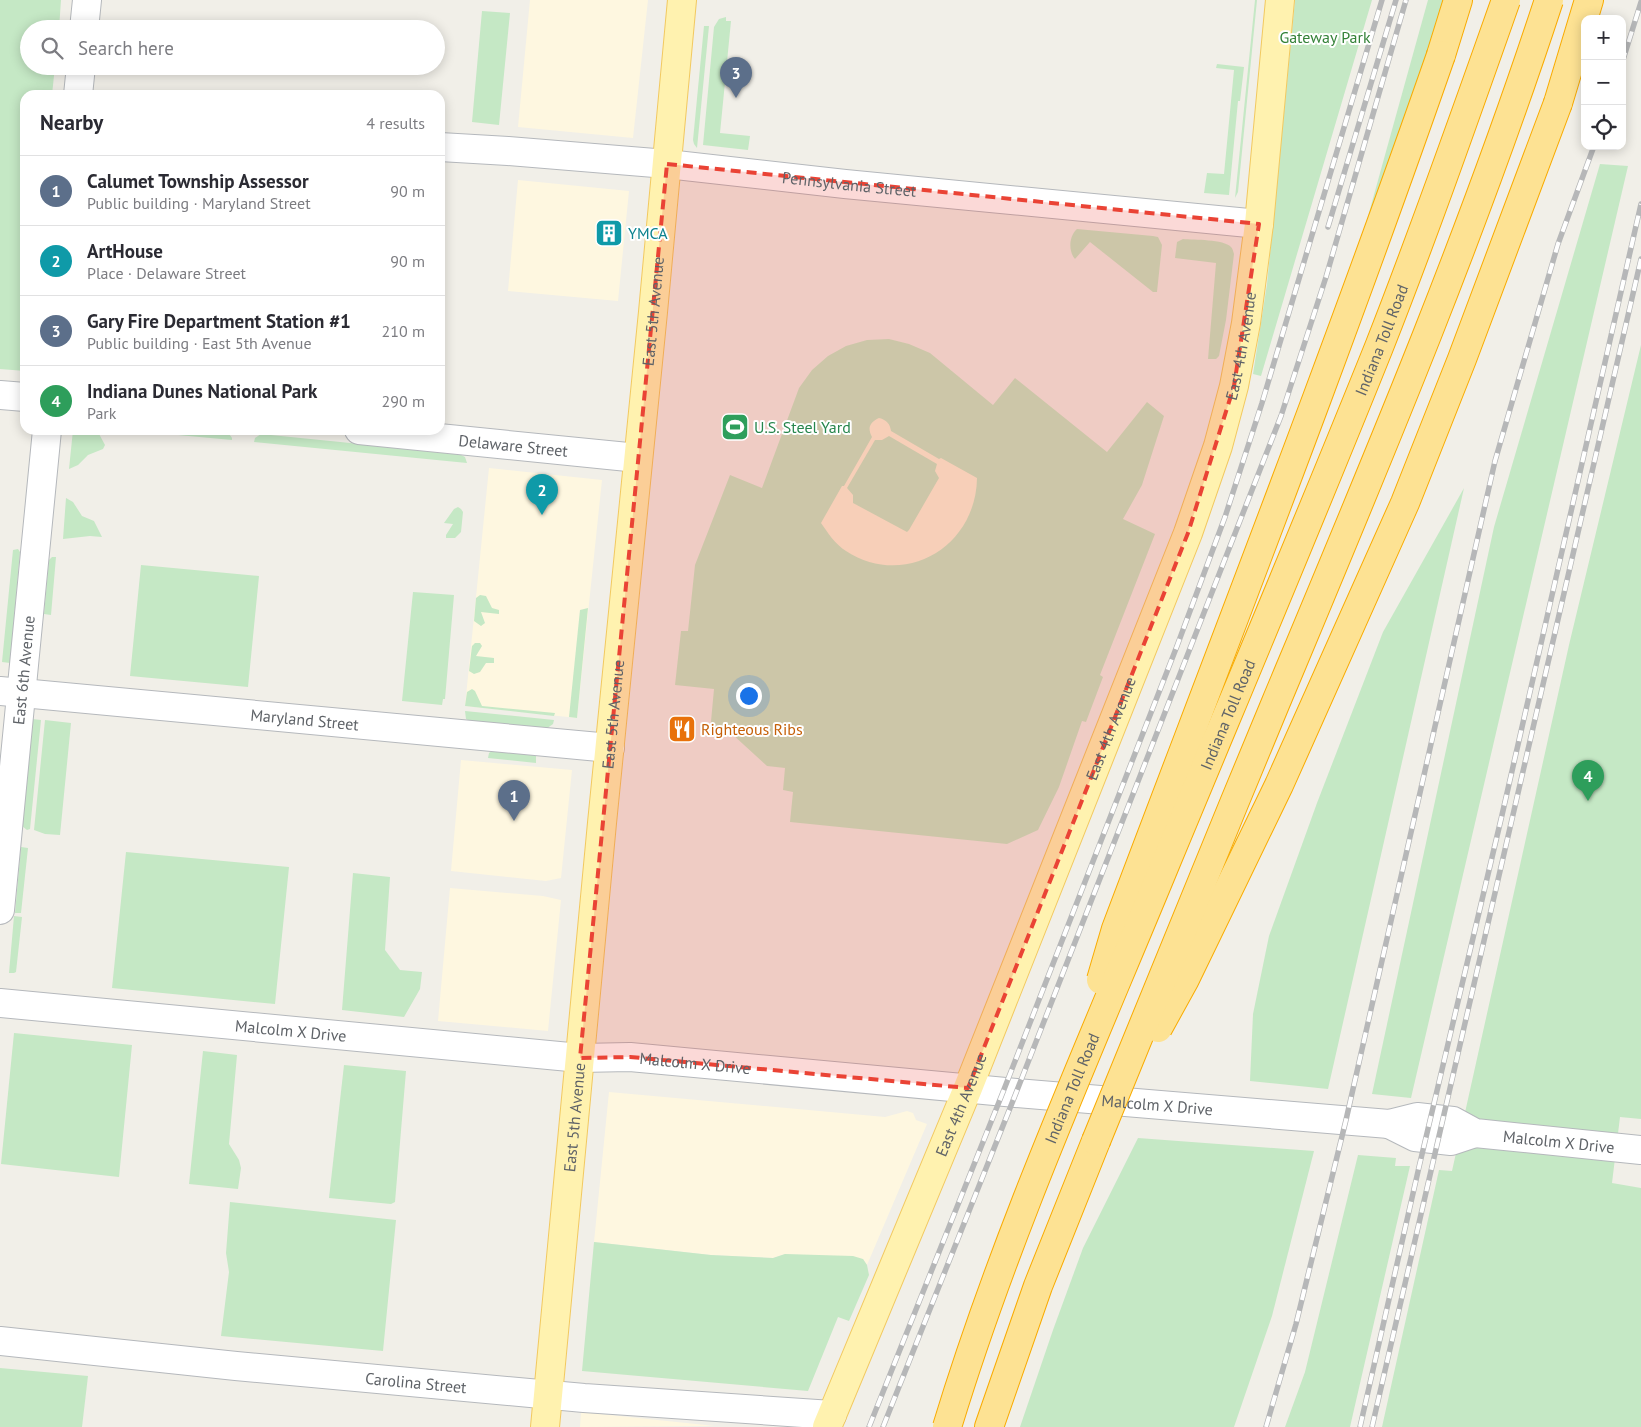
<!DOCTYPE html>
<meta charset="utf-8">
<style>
:root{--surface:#fff;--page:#f2f2f3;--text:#2b2b33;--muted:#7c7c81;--line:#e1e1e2;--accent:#b45309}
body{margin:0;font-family:"PT Sans",sans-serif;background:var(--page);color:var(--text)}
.controls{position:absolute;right:15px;top:15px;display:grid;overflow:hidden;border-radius:10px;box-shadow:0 2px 12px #0003}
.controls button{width:45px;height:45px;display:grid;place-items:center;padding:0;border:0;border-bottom:1px solid var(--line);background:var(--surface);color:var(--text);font:25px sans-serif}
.you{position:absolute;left:748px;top:695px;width:18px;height:18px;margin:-12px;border:4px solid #fff;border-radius:50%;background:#1a73e8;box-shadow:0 0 0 8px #1a73e833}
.badge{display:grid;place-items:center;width:32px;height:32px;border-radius:50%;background:var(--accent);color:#fff;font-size:16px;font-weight:700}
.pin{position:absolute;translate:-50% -41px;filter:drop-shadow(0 1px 2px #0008)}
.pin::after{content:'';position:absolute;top:26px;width:18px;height:15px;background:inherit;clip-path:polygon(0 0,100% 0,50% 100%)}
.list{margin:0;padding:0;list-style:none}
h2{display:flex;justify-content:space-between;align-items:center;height:65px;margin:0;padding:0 20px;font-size:21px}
h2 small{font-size:16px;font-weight:400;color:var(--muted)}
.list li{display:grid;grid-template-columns:32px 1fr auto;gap:15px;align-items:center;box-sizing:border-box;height:70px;padding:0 20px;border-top:1px solid var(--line)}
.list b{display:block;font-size:19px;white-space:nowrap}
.list p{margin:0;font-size:16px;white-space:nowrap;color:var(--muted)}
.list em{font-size:16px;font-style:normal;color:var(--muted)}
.icon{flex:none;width:28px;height:28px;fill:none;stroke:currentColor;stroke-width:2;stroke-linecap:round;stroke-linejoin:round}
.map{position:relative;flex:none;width:1641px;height:1427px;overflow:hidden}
.search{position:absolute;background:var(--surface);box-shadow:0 2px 12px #0003;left:20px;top:20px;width:425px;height:55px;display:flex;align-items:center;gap:12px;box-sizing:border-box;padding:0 18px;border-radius:28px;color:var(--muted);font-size:19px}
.panel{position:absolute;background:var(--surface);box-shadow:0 2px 12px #0003;left:20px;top:90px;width:425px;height:345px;border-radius:15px}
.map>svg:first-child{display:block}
.commercial{fill:#fef7e0}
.green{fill:#c5e8c5}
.sand{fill:#fbf3d9;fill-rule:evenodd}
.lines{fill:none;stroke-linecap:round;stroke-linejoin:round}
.minor-casing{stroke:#b5b8bc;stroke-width:30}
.major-casing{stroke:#f2c960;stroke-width:30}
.highway-casing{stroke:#f9ab00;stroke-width:30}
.minor{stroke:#fff;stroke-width:28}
.major{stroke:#fff2af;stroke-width:28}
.highway{stroke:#fde293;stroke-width:28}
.rail-casing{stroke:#b6b7b8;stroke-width:5.5}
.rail{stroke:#fff;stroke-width:4;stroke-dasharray:11;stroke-linecap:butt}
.highway-bridge-casing{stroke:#f9ab00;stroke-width:30;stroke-linecap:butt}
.highway-bridge{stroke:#fde293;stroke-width:28}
.marked{fill:#ea4335;fill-opacity:0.2;stroke:#ea4335;stroke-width:4;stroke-dasharray:10 6;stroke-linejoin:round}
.labels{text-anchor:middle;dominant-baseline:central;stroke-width:4;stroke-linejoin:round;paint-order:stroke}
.park-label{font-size:16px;fill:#348238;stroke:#fff}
.street-label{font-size:16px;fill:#5f6368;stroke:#fff}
.culture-label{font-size:16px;fill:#0d838f;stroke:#fff;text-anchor:start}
.leisure-label{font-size:16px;fill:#27864d;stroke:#fff;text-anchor:start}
.food-label{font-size:16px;fill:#c56008;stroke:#fff;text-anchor:start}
</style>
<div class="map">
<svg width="1641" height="1427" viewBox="0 0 1641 1427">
<rect width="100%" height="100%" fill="#f1efe8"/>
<g class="commercial">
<polygon points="530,0 648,0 633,138 518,127"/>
<polygon points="518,180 629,191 618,301 508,291"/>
<polygon points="489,468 602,480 577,718 465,706"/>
<polygon points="461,760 572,770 561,878 546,881 451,871"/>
<polygon points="450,888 543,896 561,900 548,1031 438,1021"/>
<polygon points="609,1092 885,1117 907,1111 913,1113 916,1120 927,1124 867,1265 863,1259 785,1254 773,1258 711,1255 594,1242"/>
<polygon points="581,1412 715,1426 580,1427"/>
</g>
<g class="green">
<polygon points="0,0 61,0 59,29 29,29 29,66 55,66 52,95 25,95 25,371 0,369"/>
<polygon points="1255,0 1257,0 1238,192 1235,198"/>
<polygon points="1295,0 1372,0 1261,376 1253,374 1267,284"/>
<polygon points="1428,0 1446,0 1430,50 1362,238"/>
<polygon points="482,11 510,13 499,125 472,122"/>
<polygon points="726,17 726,21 731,21 720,133 750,136 748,150 703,145 714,27 719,19"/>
<polygon points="704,26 709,26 697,148 694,144 693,140"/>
<polygon points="1217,64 1244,67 1240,101 1238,101 1229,195 1204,193 1207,173 1224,174 1234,70 1216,68"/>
<polygon points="1600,164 1628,166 1411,1098 1372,1094 1494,527"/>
<path d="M1077,229L1153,236L1158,237L1162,245L1157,292H1153L1090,242L1075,259C1068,251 1069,236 1077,229Z"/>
<path d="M1183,239C1194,240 1224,239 1231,247C1233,249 1233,251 1234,254L1226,320L1219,356L1216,359H1208L1216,263L1175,258L1177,242Z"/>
<polygon points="889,339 909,344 930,353 993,405 1015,378 1107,452 1147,402 1164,416 1142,485 1123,519 1155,534 1100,675 1103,677 1086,722 1082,721 1059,787 1038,830 1007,844 790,822 793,792 783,790 785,768 767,766 732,734 710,732 714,689 675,685 681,631 688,631 695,565 730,475 762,488 799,388 812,370 828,356 846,346 867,340"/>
<polygon points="1641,345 1641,1119 1620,1117 1612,1183 1641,1188 1641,1427 1382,1427 1439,1170 1452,1171 1569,645"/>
<polygon points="73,430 98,432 105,445 103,449 88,455 78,465 69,469"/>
<polygon points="124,430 219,430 227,431 232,438 232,440"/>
<polygon points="261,434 459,454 465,457 467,463 254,442 255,438"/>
<polygon points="1464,488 1328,1089 1250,1081 1253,1014 1269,936 1317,803 1383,632"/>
<polygon points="66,498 73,502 82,516 94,521 102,537 90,536 63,539"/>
<polygon points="458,507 461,509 463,512 461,532 455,538 446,538 446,535 453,524 444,523 454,509"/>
<polygon points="18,549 20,552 10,663 2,662 13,550"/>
<polygon points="52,557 56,557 51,615 44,614 49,560"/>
<polygon points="141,565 259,576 248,687 130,676"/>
<polygon points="413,592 454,595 445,699 443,699 442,705 402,701"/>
<polygon points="480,595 486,596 492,608 499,610 499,614 481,612 485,623 481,626 474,621 476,598"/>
<polygon points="588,608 577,718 569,717 580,610"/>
<polygon points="475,643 480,643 482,646 476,656 494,658 494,663 486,663 480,672 474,674 469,671 472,646"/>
<polygon points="472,689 475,691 482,706 555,713 554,716 465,706 467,692"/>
<polygon points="465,711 554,720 553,724 546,729 470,721 466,719"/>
<polygon points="32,719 41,720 30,829 27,830 22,826"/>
<polygon points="45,720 71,723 60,835 45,834 34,830"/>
<polygon points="493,750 533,753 536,756 536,763 488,758 489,753"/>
<polygon points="21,847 28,848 21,913 15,913"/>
<polygon points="126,852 289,867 275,1004 112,988"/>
<polygon points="353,873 390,877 385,950 400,970 422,972 420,989 404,1017 342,1010"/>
<polygon points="14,916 22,917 16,972 14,973 9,973"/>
<polygon points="14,1033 132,1045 119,1177 1,1164"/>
<polygon points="203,1051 237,1055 229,1144 239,1160 241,1168 238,1189 189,1184"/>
<polygon points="344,1065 406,1071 395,1202 391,1204 329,1198"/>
<polygon points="1138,1138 1314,1151 1272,1316 1234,1427 1020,1427 1053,1330 1083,1248"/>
<polygon points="1358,1155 1396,1158 1395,1166 1410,1166 1350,1427 1285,1427 1305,1372"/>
<polygon points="230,1202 396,1220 383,1351 221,1336 229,1272 226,1253"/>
<polygon points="594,1242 711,1255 773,1258 785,1254 853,1256 863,1259 867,1265 869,1275 849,1321 838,1317 808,1391 582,1371"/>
<polygon points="0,1368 88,1376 82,1427 0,1427"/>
</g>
<path class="sand" d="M879,418C887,420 890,424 891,431L939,459L941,458L977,478C976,547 905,589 846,551C835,544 828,533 821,523L842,486H844L872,437C867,428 870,422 879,418ZM889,436L937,464L935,471L939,478L909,530L907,532L853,503V495L847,488L875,440H882Z"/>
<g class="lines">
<g class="minor-casing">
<g id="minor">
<polyline points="84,29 87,0"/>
<polyline points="78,95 81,66"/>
<path id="s1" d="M440,147L508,151L667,164L845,184L1259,224"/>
<polyline points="0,395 25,397"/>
<path id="s2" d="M359,430L638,458"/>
<path id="s3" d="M0,691L610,748"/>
<path id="s4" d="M0,910L47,430"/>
<path id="s5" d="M0,1003L580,1058L630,1057L1016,1093L1389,1124L1417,1117L1453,1121L1475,1133L1641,1150"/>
<polyline points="1389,1124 1415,1137 1451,1141 1475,1133"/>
<path id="s6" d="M0,1341L236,1366L584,1398L832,1415"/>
</g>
</g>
<g class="major-casing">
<g id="major">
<path id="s7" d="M545,1427L602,823L653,312L682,0"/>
<path id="s8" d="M827,1427L968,1088L1188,533L1218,446L1234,386L1246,323L1259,224L1280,0"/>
</g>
</g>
<g class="highway-casing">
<g id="highway">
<polyline points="1441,55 1458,0"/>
<polyline points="1558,103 1589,0"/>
<polyline points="989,1427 1038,1286 1096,1141"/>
</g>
</g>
<use href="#minor" class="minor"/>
<use href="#major" class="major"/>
<use href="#highway" class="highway"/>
<g class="rail-casing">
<g id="rail">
<polyline points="1622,63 1641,2"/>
<polyline points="1328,227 1396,0"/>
<polyline points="869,1427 1003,1092 1177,646 1225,517 1262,403 1382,0"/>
<polyline points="883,1427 1016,1093 1281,416 1326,277 1406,0"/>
<polyline points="1266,1427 1296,1324 1346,1120 1495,461 1558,244 1594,146"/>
<polyline points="1360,1427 1419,1167 1502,815 1641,204"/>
<polyline points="1372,1427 1641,259"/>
</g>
</g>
<use href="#rail" class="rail"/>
<g class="highway-bridge-casing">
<g id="highway-bridge">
<path d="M1101,980L1116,929C1226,638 1339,348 1441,55"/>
<polyline points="1158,1028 1185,979 1279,785 1405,503 1462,359 1558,103"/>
<path d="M1096,1141C1156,995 1215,848 1276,702C1373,470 1471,239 1549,0"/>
<path id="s9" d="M947,1427C1006,1233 1090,1047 1167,860C1238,689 1310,519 1379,347C1424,233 1465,116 1506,0"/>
</g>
</g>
<use href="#highway-bridge" class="highway-bridge"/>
</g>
<path class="marked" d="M667,164L1259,224L1234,386L1188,533L968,1088L630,1057L580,1058Z"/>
<defs>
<g id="building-square" transform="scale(1.4375)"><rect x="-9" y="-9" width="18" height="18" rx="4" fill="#0f9aa8" stroke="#fff"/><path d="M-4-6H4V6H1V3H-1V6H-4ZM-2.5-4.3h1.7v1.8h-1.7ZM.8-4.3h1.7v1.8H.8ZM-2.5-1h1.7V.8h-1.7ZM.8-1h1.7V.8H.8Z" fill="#fff"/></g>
<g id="stadium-square" transform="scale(1.4375)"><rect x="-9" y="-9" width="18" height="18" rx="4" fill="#2e9e5b" stroke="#fff"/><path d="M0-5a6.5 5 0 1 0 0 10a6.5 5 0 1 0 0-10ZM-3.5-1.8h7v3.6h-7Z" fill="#fff"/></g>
<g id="restaurant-square" transform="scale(1.4375)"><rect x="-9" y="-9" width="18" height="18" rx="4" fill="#e8710a" stroke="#fff"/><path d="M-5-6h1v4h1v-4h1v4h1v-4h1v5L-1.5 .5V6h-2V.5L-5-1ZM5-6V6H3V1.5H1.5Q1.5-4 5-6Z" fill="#fff"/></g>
</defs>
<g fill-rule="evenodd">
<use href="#building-square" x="609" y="233"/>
<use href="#stadium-square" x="735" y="427"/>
<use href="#restaurant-square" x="682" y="729"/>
</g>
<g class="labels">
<g class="park-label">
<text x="1325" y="37">Gateway Park</text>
</g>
<g class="street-label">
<text stroke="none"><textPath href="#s1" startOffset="411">Pennsylvania Street</textPath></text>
<text stroke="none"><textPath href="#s7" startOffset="1121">East 5th Avenue</textPath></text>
<text stroke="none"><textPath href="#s9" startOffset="1171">Indiana Toll Road</textPath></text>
<text stroke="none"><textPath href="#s8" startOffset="1159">East 4th Avenue</textPath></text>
<text stroke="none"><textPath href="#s2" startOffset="155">Delaware Street</textPath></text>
<text stroke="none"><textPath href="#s4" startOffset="241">East 6th Avenue</textPath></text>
<text stroke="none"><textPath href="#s7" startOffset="716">East 5th Avenue</textPath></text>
<text stroke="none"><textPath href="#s9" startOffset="766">Indiana Toll Road</textPath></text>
<text stroke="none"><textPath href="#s3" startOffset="306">Maryland Street</textPath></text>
<text stroke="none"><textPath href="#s8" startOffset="754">East 4th Avenue</textPath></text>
<text stroke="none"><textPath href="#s5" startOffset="292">Malcolm X Drive</textPath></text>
<text stroke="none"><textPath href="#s5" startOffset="698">Malcolm X Drive</textPath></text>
<text stroke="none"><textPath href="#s9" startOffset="361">Indiana Toll Road</textPath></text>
<text stroke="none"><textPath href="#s8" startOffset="349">East 4th Avenue</textPath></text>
<text stroke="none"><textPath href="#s5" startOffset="1162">Malcolm X Drive</textPath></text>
<text stroke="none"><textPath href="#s7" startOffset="311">East 5th Avenue</textPath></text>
<text stroke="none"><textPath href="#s5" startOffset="1569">Malcolm X Drive</textPath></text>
<text stroke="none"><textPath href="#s6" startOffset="418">Carolina Street</textPath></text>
</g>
<g class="culture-label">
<text x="628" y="233">YMCA</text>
</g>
<g class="leisure-label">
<text x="754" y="427">U.S. Steel Yard</text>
</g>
<g class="food-label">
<text x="701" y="729">Righteous Ribs</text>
</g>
</g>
</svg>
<div class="controls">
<button>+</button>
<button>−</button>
<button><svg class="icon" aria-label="locate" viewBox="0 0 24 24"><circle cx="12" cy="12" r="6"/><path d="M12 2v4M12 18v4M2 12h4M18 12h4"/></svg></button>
</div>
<div class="you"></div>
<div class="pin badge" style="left:514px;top:821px;background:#5c6f8a">1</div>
<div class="pin badge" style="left:542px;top:515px;background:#0f9aa8">2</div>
<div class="pin badge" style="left:736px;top:98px;background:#5c6f8a">3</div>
<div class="pin badge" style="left:1588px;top:801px;background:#2e9e5b">4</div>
<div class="search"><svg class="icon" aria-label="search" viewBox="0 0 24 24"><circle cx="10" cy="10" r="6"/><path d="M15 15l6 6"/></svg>Search here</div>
<section class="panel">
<h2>Nearby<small>4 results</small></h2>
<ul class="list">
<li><span class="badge" style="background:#5c6f8a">1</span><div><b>Calumet Township Assessor</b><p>Public building · Maryland Street</p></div><em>90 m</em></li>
<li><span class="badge" style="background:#0f9aa8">2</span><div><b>ArtHouse</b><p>Place · Delaware Street</p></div><em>90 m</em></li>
<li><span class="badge" style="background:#5c6f8a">3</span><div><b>Gary Fire Department Station #1</b><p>Public building · East 5th Avenue</p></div><em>210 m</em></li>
<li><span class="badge" style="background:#2e9e5b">4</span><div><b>Indiana Dunes National Park</b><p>Park</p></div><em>290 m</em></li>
</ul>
</section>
</div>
